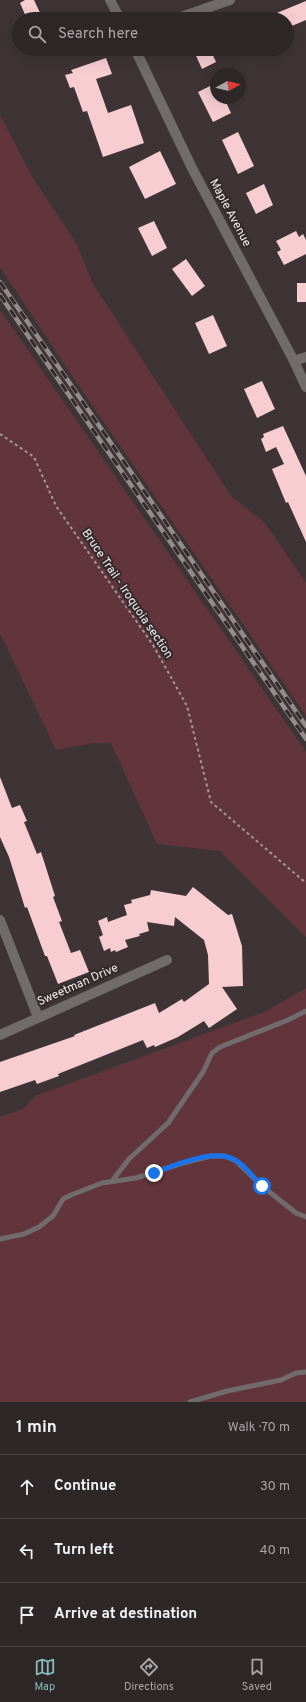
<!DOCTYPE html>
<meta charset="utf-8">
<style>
:root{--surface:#2e2728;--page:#3a3334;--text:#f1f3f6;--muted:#a7a5a8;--line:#494445;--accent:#8bbbb9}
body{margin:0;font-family:Overpass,sans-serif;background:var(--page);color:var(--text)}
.compass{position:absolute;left:210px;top:68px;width:36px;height:36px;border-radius:50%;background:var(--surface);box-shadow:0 4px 16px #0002;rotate:82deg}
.stop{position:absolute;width:12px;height:12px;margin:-9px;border:3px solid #1a73e8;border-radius:50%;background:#fff}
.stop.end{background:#1a73e8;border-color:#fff;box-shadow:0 1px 4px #0008}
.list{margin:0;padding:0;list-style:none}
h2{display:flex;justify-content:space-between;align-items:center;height:52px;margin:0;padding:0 16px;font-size:17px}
h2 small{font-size:13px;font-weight:400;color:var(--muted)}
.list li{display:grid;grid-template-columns:26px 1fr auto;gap:12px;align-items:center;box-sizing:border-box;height:64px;padding:0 16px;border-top:1px solid var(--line)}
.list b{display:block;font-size:15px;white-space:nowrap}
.list em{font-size:13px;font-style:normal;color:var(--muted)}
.icon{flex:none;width:22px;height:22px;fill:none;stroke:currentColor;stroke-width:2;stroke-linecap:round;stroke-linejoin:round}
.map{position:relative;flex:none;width:306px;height:1402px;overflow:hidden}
.search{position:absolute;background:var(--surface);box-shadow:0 4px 16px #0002;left:12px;right:12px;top:12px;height:44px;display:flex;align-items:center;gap:10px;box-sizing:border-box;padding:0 14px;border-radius:22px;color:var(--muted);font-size:15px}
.sheet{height:244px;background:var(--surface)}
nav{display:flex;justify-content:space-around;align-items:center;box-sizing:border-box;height:56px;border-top:1px solid var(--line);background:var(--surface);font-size:11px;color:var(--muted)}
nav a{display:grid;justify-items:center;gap:2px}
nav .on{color:var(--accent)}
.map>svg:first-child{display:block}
.green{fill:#62353c}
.building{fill:#f7cdd2}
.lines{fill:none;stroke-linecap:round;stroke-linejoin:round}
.path{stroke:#a19999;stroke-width:2;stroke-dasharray:3 3;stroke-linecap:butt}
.lane{stroke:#716b6c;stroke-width:5}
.street{stroke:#716b6c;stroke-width:10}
.rail-casing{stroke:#938b8c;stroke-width:4.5}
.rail{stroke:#342a2b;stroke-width:3;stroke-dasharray:9;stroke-linecap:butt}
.route{stroke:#1a73e8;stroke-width:5}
.labels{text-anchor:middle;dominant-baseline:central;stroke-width:4;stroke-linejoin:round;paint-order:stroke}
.street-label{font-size:12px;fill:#f4eeee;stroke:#342a2b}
</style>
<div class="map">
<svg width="306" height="1402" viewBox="0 0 306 1402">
<rect width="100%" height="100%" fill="#3e3435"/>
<g class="green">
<polygon points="0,115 34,180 77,245 93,284 231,496 265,523 306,583 306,716 74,379 0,267"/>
<polygon points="0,310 306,752 306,937 220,851 157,844 111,743 92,743 56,750 0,633"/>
<polygon points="306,988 306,1402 0,1402 0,1117 23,1109 35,1096 264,1012"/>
</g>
<g class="building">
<polygon points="25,0 34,0 43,19 27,19 20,3"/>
<polygon points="306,1 306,20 287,28 287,19 262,19"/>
<polygon points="193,49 210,49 216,62 202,69"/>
<polygon points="106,58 112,74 96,79 108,113 131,105 144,143 103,157 87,111 83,112 74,87 70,88 65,75 73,73 71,70"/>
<polygon points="216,83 216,98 224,98 231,113 213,122 198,92"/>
<polygon points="238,132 254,166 238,174 222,140"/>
<polygon points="160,151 176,184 145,199 129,167"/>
<polygon points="264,184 273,205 256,214 246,193"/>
<polygon points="154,221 167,248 152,256 138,228"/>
<polygon points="296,231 299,237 303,234 306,240 306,254 284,265 277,252 281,250 276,241"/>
<polygon points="186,259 205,286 192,296 172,269"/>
<rect x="297" y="283" width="9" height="19"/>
<polygon points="213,315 227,346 209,354 195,323"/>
<polygon points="262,381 275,409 257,418 244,389"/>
<polygon points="283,426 306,476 306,542 288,502 286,503 272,469 284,464 276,447 266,452 261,439 264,437 263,434"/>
<polygon points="0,777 12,808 20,805 27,821 24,822 37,854 41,852 55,896 53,897 62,921 59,922 71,953 80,950 89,972 58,984 47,956 45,956 27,907 25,908 9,857 0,837"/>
<polygon points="193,887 228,915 232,914 242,946 243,986 222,987 237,1009 209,1028 204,1021 178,1037 155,1047 154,1045 147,1048 143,1040 58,1074 59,1076 37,1084 35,1080 0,1092 0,1062 75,1036 74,1035 155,1003 159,1013 182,999 184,1002 209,984 208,955 204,940 175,917 174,926 147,922 149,931 139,934 140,936 125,940 128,947 116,952 115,950 111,952 110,948 104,951 99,937 103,935 98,921 107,917 108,922 127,915 124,905 132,903 131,900 150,895 151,890 186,896"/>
</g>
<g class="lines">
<polyline class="path" points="0,434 34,457 56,506 153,645 187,706 211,802 306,883"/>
<g class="lane">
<polyline points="112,1181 129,1159 168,1123 203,1072 212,1053 220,1047 288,1020 306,1011"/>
<polyline points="0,1239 24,1234 39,1227 53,1216 63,1199 71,1195 102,1183 136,1178 183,1163 211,1156 225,1156 236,1161 262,1186 296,1213 306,1217"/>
<polyline points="190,1402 227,1391 281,1380 296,1373 306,1372"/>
</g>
<g class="street">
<polyline points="110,0 120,19"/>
<polyline points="175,19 230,0"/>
<polyline points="135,49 193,170 294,361 306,387"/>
<polyline points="294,361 306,357"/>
<polyline points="0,920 38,1017"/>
<polyline points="0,1035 167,960"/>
</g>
<g class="rail-casing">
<g id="rail">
<polyline points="0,282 306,726"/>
<polyline points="0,295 306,739"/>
</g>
</g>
<use href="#rail" class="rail"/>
</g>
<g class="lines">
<path class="route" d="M154,1173C175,1165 214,1148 235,1160C246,1166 253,1178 262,1186"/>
</g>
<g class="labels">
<g class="street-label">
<text transform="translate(230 213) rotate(62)">Maple Avenue</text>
<text transform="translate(127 594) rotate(56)">Bruce Trail - Iroquoia section</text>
<text transform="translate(78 985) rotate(-24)">Sweetman Drive</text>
</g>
</g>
</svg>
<svg class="compass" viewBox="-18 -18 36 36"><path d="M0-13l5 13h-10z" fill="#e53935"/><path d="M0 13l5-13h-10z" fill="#a7a5a8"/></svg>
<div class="stop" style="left:262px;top:1186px"></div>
<div class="stop end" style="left:154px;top:1173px"></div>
<div class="search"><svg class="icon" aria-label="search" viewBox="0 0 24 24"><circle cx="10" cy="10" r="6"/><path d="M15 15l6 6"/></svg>Search here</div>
</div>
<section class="sheet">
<h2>1 min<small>Walk · 70 m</small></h2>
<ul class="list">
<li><svg class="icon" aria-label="ahead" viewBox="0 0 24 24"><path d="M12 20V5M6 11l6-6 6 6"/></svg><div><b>Continue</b></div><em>30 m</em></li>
<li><svg class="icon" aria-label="left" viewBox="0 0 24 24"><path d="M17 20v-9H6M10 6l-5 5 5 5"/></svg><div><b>Turn left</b></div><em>40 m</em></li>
<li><svg class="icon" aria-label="arrive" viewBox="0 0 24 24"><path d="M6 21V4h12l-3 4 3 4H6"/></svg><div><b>Arrive at destination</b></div></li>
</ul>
</section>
<nav>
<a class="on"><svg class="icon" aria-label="map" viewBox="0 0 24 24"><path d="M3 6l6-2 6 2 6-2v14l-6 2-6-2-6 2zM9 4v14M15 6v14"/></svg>Map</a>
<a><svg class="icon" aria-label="directions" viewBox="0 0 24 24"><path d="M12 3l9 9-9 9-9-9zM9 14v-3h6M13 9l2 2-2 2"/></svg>Directions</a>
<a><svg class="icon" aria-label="saved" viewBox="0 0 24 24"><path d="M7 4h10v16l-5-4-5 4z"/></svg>Saved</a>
</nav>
